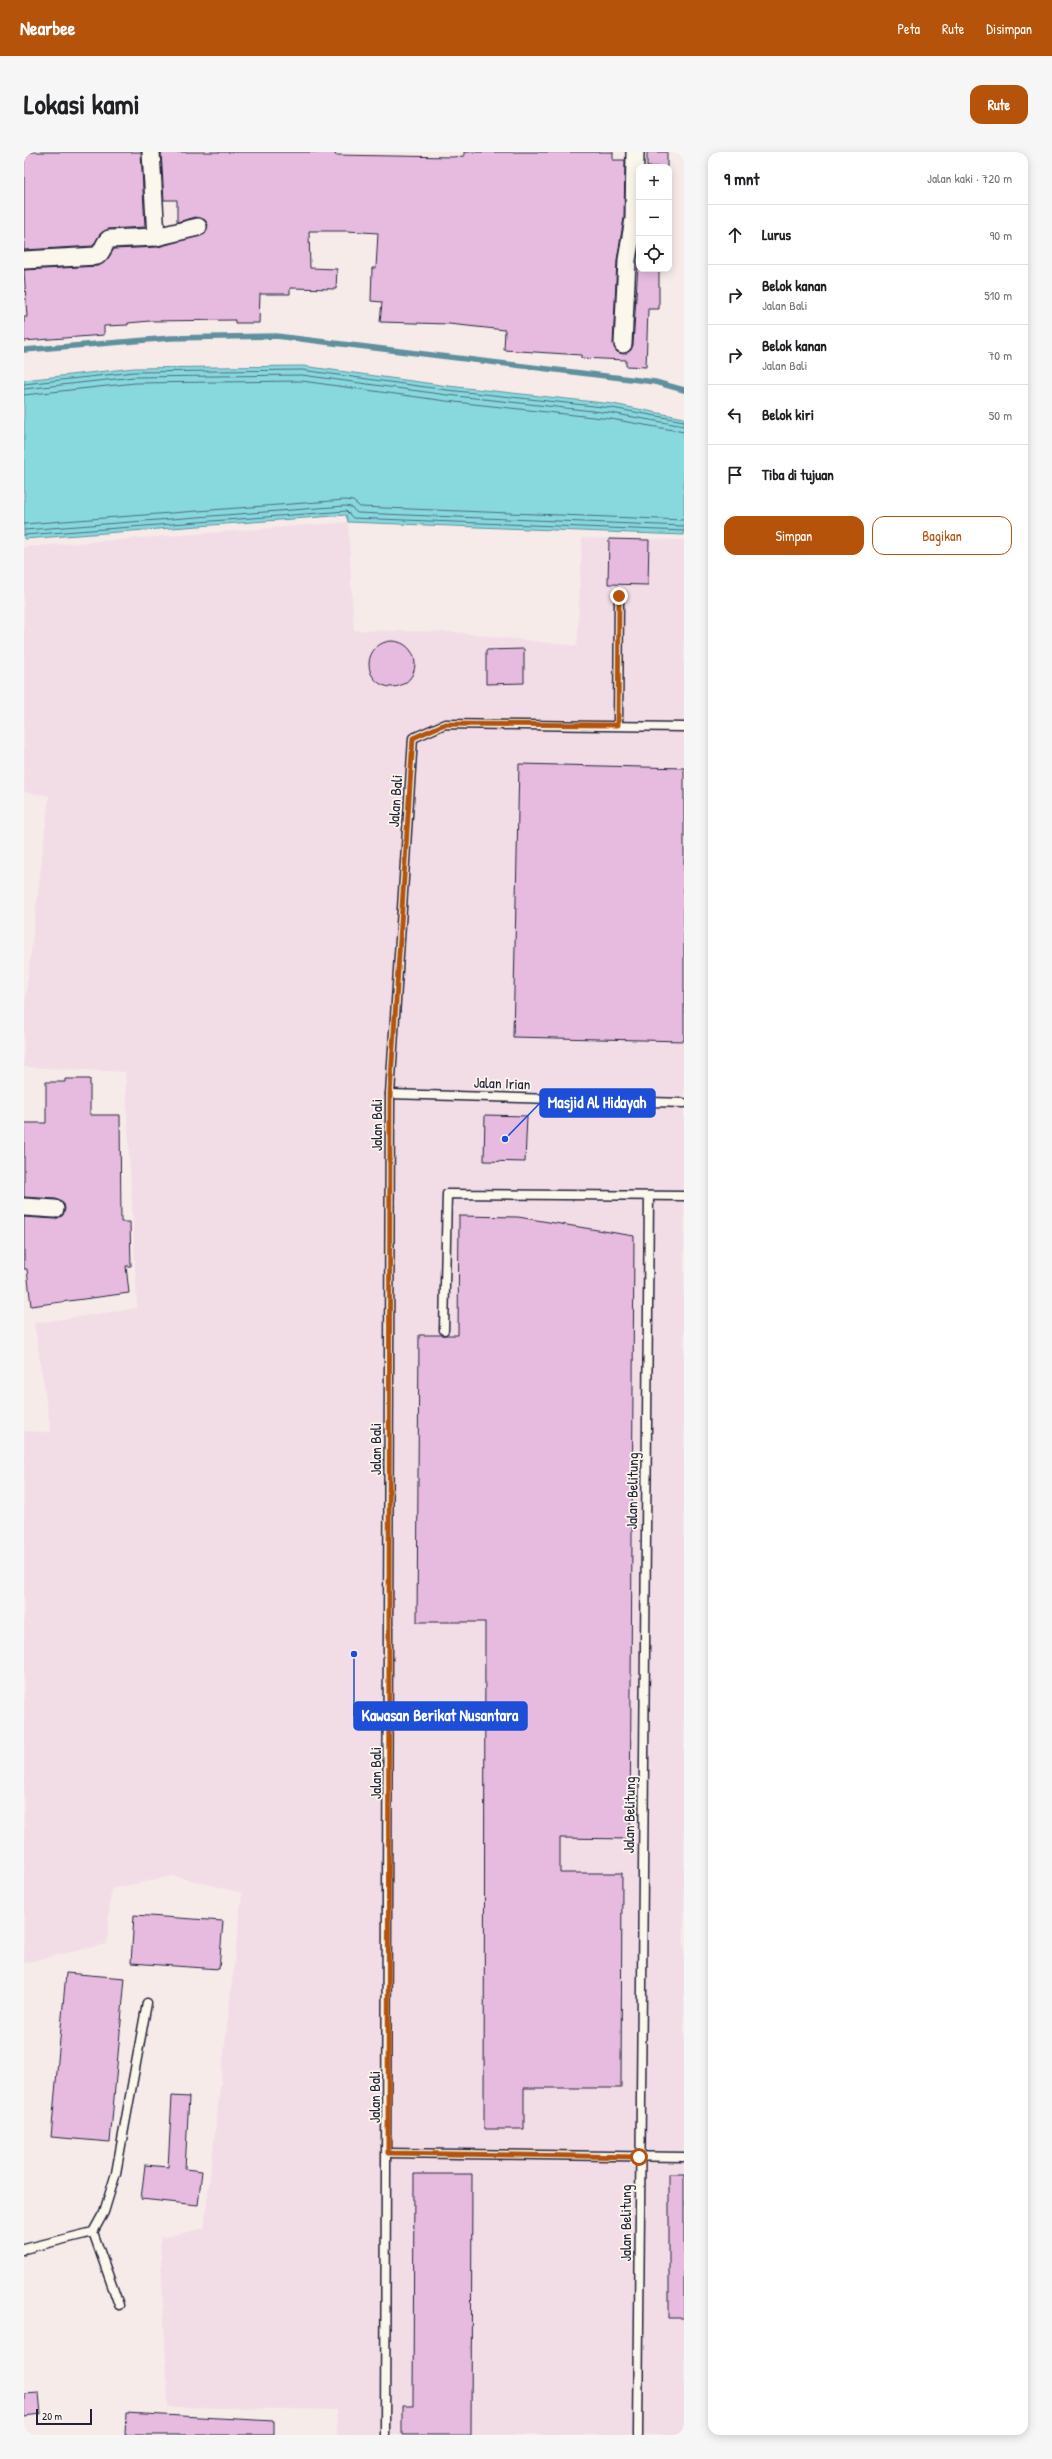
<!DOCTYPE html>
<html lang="id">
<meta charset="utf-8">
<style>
:root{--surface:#fff;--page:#f6f6f6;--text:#202124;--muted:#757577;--line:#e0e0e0;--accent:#b45309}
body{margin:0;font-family:"Patrick Hand",sans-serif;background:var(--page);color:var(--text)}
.controls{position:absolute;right:12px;top:12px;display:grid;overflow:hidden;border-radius:8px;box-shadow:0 2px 10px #0003}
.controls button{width:36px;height:36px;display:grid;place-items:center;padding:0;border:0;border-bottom:1px solid var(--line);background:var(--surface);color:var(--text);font:20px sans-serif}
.scale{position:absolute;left:12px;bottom:10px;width:56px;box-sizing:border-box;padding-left:4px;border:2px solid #22223b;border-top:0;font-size:11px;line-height:14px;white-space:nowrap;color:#22223b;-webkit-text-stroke:3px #fbf7ec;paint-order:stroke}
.stop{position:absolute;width:12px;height:12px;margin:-9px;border:3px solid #b45309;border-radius:50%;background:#fff}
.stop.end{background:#b45309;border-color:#fff;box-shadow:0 1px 4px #0008}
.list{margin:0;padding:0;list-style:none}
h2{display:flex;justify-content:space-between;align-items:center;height:52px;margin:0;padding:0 16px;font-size:17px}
h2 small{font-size:13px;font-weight:400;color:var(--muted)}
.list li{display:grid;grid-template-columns:26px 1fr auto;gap:12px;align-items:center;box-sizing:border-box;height:60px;padding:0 16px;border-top:1px solid var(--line)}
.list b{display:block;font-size:15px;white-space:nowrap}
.list p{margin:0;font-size:13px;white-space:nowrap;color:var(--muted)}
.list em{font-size:13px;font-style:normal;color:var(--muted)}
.actions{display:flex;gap:8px;padding:12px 16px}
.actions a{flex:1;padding:9px 0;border:1px solid var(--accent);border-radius:12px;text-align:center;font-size:14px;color:var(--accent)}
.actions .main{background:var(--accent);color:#fff}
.icon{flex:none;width:22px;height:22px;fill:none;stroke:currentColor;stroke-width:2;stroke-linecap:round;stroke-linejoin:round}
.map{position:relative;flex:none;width:660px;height:2283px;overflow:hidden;border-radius:12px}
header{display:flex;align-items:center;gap:24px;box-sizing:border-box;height:56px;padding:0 20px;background:var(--accent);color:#fff}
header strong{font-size:19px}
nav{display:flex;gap:22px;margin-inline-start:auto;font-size:14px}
.intro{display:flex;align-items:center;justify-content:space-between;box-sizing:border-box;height:96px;padding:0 24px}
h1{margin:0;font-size:28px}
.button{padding:10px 18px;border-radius:12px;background:var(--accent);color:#fff;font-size:14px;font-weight:700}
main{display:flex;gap:24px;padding:0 24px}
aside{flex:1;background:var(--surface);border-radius:12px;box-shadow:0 2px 10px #0003}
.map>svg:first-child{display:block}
.built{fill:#f2dde7}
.water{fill:#88d9de;stroke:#5f909d}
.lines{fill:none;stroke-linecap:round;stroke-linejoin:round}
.shore{stroke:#4b6b7c;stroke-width:1}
.stream{stroke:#5f909d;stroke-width:5.5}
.building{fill:#e7bbe0;stroke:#22223b}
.service-casing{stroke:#22223b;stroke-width:11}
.minor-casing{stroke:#22223b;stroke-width:20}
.service{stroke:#fbf7ec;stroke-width:8}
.minor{stroke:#fbf7ec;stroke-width:17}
.route{stroke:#b45309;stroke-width:5}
.labels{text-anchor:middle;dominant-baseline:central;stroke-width:3.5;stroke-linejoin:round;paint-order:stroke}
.street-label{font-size:15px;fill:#22223b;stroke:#fbf7ec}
.leader{fill:none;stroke:#1d4ed8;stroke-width:1.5}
.callout-dot{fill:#1d4ed8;stroke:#fbf7ec;stroke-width:1.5}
.callout{fill:#1d4ed8;stroke:#1d4ed8;stroke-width:1.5}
.callout-label{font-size:16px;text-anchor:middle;font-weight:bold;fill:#fff}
</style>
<header>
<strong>Nearbee</strong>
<nav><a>Peta</a><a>Rute</a><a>Disimpan</a></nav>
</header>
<div class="intro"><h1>Lokasi kami</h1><a class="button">Rute</a></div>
<main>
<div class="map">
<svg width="660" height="2283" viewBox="0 0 660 2283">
<rect width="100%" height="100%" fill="#f7ebea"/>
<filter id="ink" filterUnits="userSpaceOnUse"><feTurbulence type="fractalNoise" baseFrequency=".025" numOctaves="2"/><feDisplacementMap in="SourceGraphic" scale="8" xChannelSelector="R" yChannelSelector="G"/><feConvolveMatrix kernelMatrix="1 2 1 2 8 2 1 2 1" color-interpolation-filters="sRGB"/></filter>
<g filter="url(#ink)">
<polygon class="built" points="324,370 330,478 430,480 553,494 558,386 660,388 660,2283 313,2283 312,2258 144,2255 136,2086 180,2076 218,1741 149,1724 87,1737 83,1792 0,1811 0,1279 27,1280 10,1171 113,1156 101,920 0,915 0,859 25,644 0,640 0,395"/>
<polygon class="water" points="279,214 424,234 589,252 660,266 660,383 324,370 322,363 0,387 0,228 110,216"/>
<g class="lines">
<g class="shore">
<polyline points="0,232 110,220 278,218 423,238 588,256 660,269"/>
<polyline points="0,237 110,225 278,223 423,243 587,261 660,274"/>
<polyline points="0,243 111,231 278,229 422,249 587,267 660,280"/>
<polyline points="0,372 321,348 329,349 336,355 660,368"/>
<polyline points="0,378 321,354 327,355 333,361 660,374"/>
<polyline points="0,383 322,359 329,366 660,379"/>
</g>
<polyline class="stream" points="0,198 147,186 252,184 631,230 660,238"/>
</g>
<g class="building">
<polygon points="0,0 117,0 121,75 84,77 76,82 69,94 0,98"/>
<polygon points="137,0 312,0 311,3 428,5 440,4 440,0 589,0 589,8 601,8 600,66 593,108 589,192 593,200 599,202 607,198 609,193 615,97 615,117 635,117 635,157 624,157 622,215 602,214 602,208 557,206 557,203 480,198 481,178 425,172 356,170 358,150 347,149 348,116 352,116 354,81 323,79 285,79 286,116 313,117 312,137 266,136 266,142 236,142 235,171 211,171 211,168 126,169 104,171 104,173 80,174 80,183 0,189 0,165 3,165 0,118 74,114 83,108 90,97 134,95 181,82 184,73 181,68 172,65 153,70 153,48 140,48"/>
<rect x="623" y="0" width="20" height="15"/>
<polygon points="585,387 625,388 624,433 584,432"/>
<circle cx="368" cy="512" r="23"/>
<polygon points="500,497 500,531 462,532 462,498"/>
<polygon points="495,612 660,616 660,889 489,885"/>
<polygon points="41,927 66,927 66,963 96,963 97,1070 106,1070 107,1114 102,1114 105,1141 7,1154 3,1117 0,1117 0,1065 31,1067 39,1063 41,1057 40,1052 32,1047 0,1045 0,971 22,971 22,930 41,930"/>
<polygon points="461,963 503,964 501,1010 460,1009"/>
<polygon points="435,1064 494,1065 610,1084 606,1687 536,1686 536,1721 598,1721 597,1936 500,1936 500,1977 460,1977 461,1470 393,1470 395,1183 434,1183"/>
<polygon points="110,1763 199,1769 195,1817 107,1811"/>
<polygon points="42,1821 101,1826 86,1990 27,1985"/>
<polygon points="148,1944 165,1945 161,2017 178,2019 174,2053 117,2047 121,2013 144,2015"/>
<polygon points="390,2022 448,2022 447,2283 378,2283 378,2254 389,2254"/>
<rect x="645" y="2022" width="15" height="144"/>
<polygon points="15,2241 17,2262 0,2264 0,2242"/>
<polygon points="102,2261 250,2269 250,2283 101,2283"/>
</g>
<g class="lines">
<g class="service-casing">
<g id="service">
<polyline points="594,573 595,444"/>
<polyline points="366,942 660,951"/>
<polyline points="420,1178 423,1042 660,1044"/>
<polyline points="364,2001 660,2005"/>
<polyline points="69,2080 95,2153"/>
<polyline points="0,2097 69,2080 80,2060 92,2021 123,1851"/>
<polyline points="361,2283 366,942 389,586 421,572 660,575"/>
<polyline points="614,2283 625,1044"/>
</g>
</g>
<g class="minor-casing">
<g id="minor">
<polyline points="127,0 132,85"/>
<path d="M0,108L73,104C80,99 79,92 85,87L132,85L174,75"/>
<polyline points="599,192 603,108 610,67 611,0"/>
<polyline points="0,1055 31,1057"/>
</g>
</g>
<use href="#service" class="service"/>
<use href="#minor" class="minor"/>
</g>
</g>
<g class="lines" filter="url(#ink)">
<polyline class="route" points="595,444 594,573 421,572 389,586 366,942 364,2001 615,2005"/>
</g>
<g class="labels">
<g class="street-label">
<text transform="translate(371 649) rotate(-86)">Jalan Bali</text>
<text transform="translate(478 931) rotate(2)">Jalan Irian</text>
<text transform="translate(352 973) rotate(-90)">Jalan Bali</text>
<text transform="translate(351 1297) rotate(-90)">Jalan Bali</text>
<text transform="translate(608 1339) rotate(-89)">Jalan Belitung</text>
<text transform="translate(351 1621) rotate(-90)">Jalan Bali</text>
<text transform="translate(605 1663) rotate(-89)">Jalan Belitung</text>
<text transform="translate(350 1945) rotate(-90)">Jalan Bali</text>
<text transform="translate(601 2071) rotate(-90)">Jalan Belitung</text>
</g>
</g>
<path class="leader" d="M481 987L516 951M330 1502L330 1564"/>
<g class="callout-dot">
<circle cx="481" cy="987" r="4"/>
<circle cx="330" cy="1502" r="4"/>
</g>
<g class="callout">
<rect x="516" y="937" width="115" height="28" rx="4"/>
<rect x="330" y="1550" width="173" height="28" rx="4"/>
</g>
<g class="callout-label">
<text x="573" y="956">Masjid Al Hidayah</text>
<text x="416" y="1569">Kawasan Berikat Nusantara</text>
</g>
</svg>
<div class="controls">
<button>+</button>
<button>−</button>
<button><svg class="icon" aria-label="locate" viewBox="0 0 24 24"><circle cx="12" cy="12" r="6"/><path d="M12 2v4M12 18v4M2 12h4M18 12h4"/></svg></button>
</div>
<div class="scale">20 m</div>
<div class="stop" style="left:615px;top:2005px"></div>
<div class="stop end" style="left:595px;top:444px"></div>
</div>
<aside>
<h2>9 mnt<small>Jalan kaki · 720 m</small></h2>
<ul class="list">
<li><svg class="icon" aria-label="ahead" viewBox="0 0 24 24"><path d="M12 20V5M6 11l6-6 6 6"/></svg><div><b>Lurus</b></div><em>90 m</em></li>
<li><svg class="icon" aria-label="right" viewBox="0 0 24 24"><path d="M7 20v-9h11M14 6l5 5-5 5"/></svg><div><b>Belok kanan</b><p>Jalan Bali</p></div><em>510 m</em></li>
<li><svg class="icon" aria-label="right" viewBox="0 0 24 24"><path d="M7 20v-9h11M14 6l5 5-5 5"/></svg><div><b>Belok kanan</b><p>Jalan Bali</p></div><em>70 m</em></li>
<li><svg class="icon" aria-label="left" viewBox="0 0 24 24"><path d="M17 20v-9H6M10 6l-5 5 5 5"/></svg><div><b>Belok kiri</b></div><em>50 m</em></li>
<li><svg class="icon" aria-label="arrive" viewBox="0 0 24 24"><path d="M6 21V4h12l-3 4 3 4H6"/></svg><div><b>Tiba di tujuan</b></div></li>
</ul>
<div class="actions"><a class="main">Simpan</a><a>Bagikan</a></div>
</aside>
</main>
